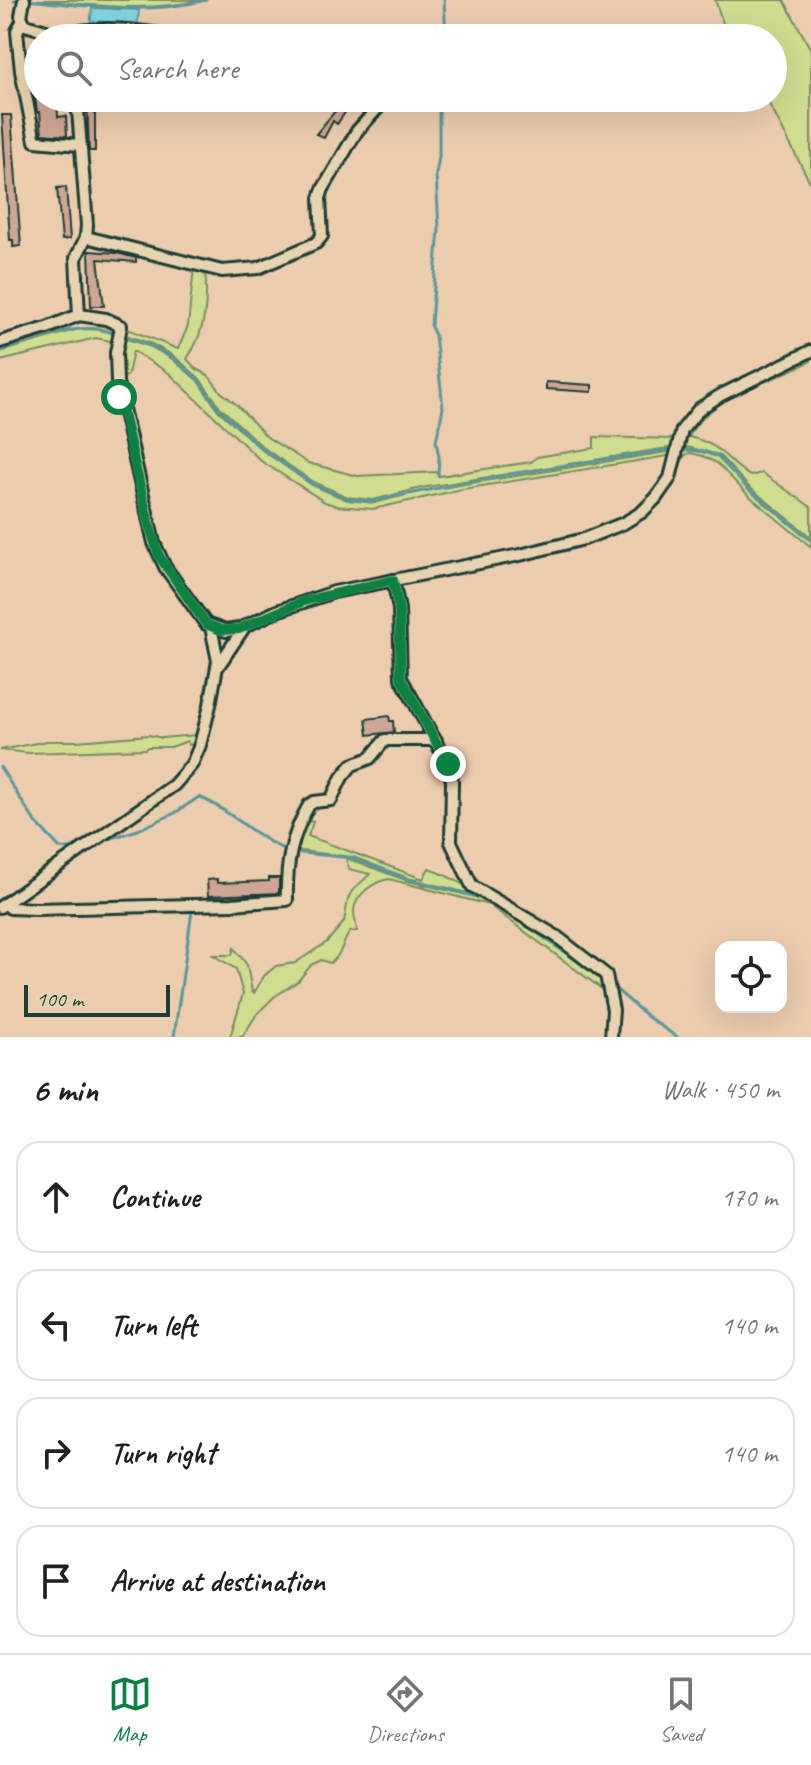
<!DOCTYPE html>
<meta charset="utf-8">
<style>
:root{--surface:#fff;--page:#f2f2f2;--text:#202124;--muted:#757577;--line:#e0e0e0;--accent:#0b8043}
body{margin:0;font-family:Caveat,sans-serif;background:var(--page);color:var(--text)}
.controls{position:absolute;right:24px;bottom:24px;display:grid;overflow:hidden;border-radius:16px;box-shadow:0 8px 32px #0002}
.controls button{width:72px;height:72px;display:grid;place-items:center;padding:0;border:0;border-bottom:2px solid var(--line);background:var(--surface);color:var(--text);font:40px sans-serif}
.scale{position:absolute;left:24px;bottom:20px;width:146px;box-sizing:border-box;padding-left:8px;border:4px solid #1f3d34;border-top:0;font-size:22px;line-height:28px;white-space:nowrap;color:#1f3d34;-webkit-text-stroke:6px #e7d3b1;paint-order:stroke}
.stop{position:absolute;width:24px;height:24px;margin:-18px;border:6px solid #0b8043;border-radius:50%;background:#fff}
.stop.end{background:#0b8043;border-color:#fff;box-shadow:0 2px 8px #0008}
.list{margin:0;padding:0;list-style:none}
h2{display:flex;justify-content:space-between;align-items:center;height:104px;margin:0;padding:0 32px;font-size:34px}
h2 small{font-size:26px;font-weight:400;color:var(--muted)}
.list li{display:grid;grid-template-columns:52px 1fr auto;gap:24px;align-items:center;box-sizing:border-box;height:112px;margin:0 16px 16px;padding:0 16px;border:2px solid var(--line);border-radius:24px}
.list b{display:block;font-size:30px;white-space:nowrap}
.list em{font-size:26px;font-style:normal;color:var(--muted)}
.icon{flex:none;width:44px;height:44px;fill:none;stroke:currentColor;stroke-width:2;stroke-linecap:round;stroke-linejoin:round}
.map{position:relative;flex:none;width:811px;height:1037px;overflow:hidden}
.search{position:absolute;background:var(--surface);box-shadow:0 8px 32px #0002;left:24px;right:24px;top:24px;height:88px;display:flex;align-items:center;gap:20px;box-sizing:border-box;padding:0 28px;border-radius:44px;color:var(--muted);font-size:30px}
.sheet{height:616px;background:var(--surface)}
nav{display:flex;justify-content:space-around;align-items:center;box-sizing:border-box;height:112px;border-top:2px solid var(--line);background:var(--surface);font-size:22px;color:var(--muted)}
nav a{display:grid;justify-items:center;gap:4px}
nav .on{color:var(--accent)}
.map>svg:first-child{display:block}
.green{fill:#d0dd90;stroke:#788d62;stroke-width:2}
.water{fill:#84d3e1;stroke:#5c979c;stroke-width:2}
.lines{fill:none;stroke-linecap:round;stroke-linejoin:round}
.stream{stroke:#5c979c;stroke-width:3}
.building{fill:#cea695;stroke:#1f3d34;stroke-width:2}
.street-casing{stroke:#1f3d34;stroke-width:16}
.street{stroke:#e7d3b1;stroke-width:10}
.route{stroke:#0b8043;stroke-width:10}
</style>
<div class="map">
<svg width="811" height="1037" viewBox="0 0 811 1037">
<rect width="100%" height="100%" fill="#ebccaf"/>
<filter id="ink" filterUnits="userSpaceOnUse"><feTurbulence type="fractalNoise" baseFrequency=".0125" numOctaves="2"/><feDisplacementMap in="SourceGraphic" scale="16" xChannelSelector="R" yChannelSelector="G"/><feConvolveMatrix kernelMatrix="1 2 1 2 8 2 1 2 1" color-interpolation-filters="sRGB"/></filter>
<g filter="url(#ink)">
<g class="green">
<path d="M37,0H201C147,13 92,5 37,0Z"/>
<polygon points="715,0 784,0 811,50 811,184 766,98 773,98 773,38 728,38"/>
<path d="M194,267L205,270C208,302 206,331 187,359L196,369L208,375L221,392L236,404L267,437L308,463L357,476L438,472L439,476L531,462L537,457L594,448V437L674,439V447L421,488L373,500L348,497L313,482L264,448L221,408L199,378L174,356L152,344L125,335V328L178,349L188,326Z"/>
<polygon points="82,328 99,328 116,335 115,342 96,338 0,361 0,352"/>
<polygon points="121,337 151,347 172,359 197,380 218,410 262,450 312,485 347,500 374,503 421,491 673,451 674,455 463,489 373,509 337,506 325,502 261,461 169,373 133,351 128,375 119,381"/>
<path d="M811,356V361C775,381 706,397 689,437C724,445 723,459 750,476L762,473L811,507V537L748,486L719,455L683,446L688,428L710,404Z"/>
<polygon points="683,450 702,452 717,457 747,488 804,535 811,541 811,547 748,495 717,463 703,456 690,453 685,455 677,470"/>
<polygon points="149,735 162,738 197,735 192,744 189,745 187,741 171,747 148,747 145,749 29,753 0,750 47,741 77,741"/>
<path d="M304,819L313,822L308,836L423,879L429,868C478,889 520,916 563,947L484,897L408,878L353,857L291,850Z"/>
<path d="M346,858L408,881L484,899L563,950L605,983L606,992L489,905L389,879C375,881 356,894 354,910C354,917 356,924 357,931L350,932C342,942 342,956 330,963L321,960L311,965L298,981L274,997L257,1014L242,1037H230L243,994L236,969L213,955H232L234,948L247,965L252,992L254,993L264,976L276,966L295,963L327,942L344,922L348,899L352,891L370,874L349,869Z"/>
</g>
<polygon class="water" points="92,8 139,10 137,30 90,27"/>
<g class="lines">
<g class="stream">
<polyline points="14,0 15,0"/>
<path d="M28,0C88,6 147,15 206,0"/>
<polyline points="444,0 446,38"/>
<polyline points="123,337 151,346 173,358 198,379 219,409 262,449 313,484 348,499 373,501 511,474 672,449"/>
<path d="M0,351C38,340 78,319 116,334"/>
<polyline points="680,449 702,451 718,456 747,488 811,540"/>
<polyline points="438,475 439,457 436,441 443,408 435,335 431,327 432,310 439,230 436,174 439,157 439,112 442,98"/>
<polyline points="0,767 34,820 60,848 68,849 91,838"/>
<path d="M108,839L138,830L175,813L199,797C231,810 254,837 286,850"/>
<polyline points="292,852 353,858 408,879 485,899"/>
<polyline points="516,918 601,978"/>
<polyline points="611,985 648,1017 677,1037"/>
<polyline points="174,1037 192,911 186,909"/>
</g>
</g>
<g class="building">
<polygon points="35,98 57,98 58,117 66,116 67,136 42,134 40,112 37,112"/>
<polygon points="87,98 95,98 95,151 89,151"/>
<polygon points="346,98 355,98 337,124 333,121 324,138 316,134"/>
<polygon points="2,115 11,115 21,246 13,247 13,240 10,240"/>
<polygon points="66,187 70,239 62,240 57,188"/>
<polygon points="89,251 117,253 136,258 136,262 98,259 104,306 91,306"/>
<polygon points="546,382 592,385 592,392 546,389"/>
<polygon points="389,716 390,721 393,721 394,732 368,735 366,719"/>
<polygon points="269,878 279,878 279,893 208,896 207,880 217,879 217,883 269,881"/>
</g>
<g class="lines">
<g class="street-casing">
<g id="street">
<polyline points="24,0 21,16 25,25 53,33 58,38"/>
<polyline points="22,22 17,31 21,71 35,141 80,145"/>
<path d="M58,38C89,21 152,32 186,38"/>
<polyline points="77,98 87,225 86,237 76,258 79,315"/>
<polyline points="86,237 222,271 258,268 316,243 322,236 320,198 323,189 357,131 387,98"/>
<polyline points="0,342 47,328 79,315 106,319 121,326 116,353 117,382 154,543 165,567 206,624 226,631 239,629 277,611 334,592 520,555 584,539 624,523 642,512 656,498 670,478 682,430 699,409 721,395 811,351"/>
<polyline points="393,580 399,609 401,678 448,764 452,781 451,842 472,886 556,936 606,975 613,1010 611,1037"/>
<polyline points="219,665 243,629"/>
<path d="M6,903L10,908L36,909L232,904L287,900C286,864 291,836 309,805L314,802L331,800L342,777L352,765L370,758L385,740H436"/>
<polyline points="0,907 174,785 192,764 200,745 210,705 218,661 211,627"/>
</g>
</g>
<use href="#street" class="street"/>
</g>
</g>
<g class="lines" filter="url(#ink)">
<polyline class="route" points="119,397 149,524 159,556 206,624 221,630 239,629 304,601 393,580 399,609 401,678 448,764"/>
</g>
</svg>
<div class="controls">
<button><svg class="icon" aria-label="locate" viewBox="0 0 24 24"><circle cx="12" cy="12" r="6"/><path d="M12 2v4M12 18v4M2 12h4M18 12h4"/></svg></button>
</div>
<div class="scale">100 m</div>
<div class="stop" style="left:119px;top:397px"></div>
<div class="stop end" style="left:448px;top:764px"></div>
<div class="search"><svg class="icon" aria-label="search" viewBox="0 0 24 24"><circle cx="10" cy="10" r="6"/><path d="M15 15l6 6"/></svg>Search here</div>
</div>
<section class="sheet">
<h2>6 min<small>Walk · 450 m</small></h2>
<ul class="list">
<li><svg class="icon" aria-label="ahead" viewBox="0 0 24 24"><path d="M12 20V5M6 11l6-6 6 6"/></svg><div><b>Continue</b></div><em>170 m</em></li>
<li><svg class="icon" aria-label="left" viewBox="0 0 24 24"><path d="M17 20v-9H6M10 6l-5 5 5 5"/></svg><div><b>Turn left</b></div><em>140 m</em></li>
<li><svg class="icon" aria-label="right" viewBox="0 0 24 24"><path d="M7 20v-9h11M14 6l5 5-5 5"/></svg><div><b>Turn right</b></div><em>140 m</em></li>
<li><svg class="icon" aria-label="arrive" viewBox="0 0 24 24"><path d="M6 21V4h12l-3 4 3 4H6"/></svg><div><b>Arrive at destination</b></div></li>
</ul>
</section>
<nav>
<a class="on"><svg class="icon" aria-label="map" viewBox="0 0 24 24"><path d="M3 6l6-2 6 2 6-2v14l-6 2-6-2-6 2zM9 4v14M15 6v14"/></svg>Map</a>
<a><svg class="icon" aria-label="directions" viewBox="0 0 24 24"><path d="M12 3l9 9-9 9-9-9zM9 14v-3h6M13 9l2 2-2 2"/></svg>Directions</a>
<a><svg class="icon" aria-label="saved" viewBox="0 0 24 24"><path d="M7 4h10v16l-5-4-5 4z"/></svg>Saved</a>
</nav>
